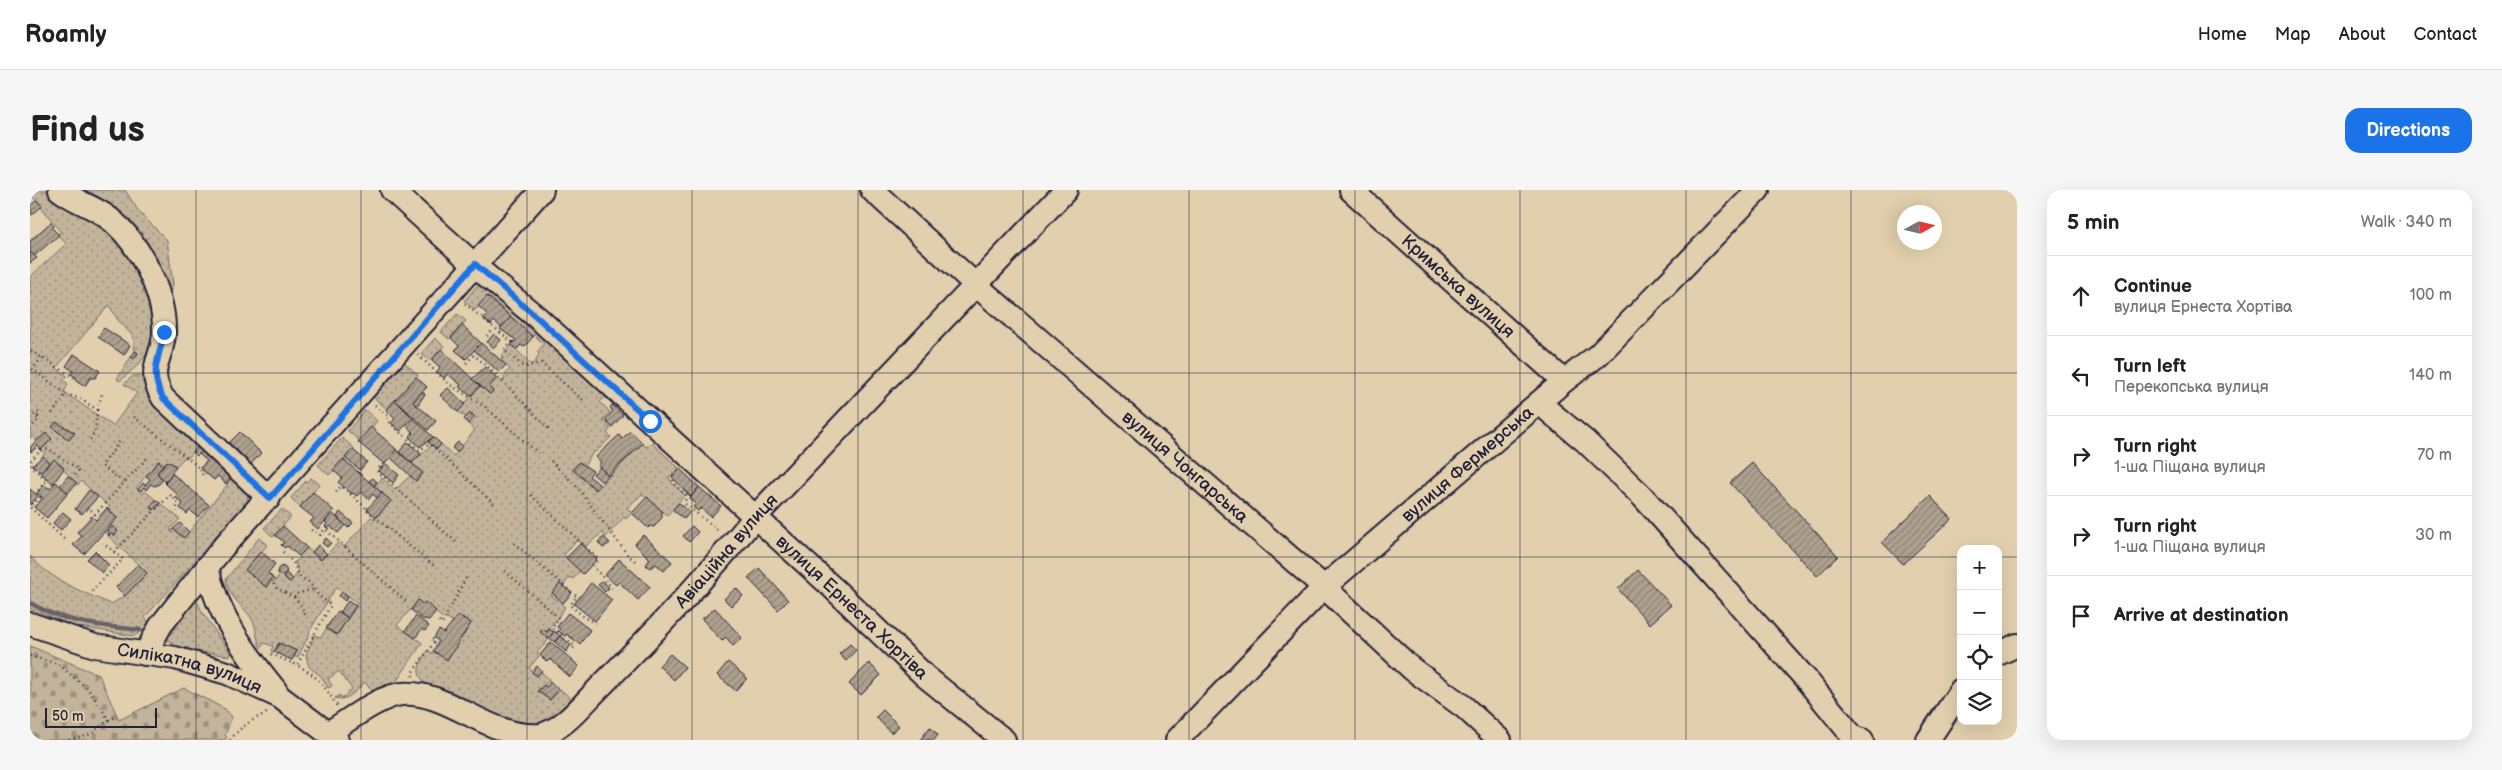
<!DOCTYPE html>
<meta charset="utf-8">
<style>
:root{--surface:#fff;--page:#f6f6f6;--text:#222;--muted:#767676;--line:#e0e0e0;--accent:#1a73e8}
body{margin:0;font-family:"Balsamiq Sans",sans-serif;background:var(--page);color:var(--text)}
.controls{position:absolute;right:15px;bottom:15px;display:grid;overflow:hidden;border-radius:10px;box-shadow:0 5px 20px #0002}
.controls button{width:45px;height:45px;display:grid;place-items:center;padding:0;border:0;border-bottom:1px solid var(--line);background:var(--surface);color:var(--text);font:25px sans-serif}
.compass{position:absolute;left:1867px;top:15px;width:45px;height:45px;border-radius:50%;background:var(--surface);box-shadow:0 5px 20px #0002;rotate:82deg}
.scale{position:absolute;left:15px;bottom:12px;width:112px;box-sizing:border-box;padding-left:5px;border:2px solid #22223b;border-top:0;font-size:14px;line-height:18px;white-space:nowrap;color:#22223b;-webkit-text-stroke:4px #e1cfad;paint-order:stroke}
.stop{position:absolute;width:15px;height:15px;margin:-11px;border:4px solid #1a73e8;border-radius:50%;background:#fff}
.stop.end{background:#1a73e8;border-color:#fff;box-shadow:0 1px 5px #0008}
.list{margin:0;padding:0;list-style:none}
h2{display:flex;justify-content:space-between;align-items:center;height:65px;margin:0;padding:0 20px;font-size:21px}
h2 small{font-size:16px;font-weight:400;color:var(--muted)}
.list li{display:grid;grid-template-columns:32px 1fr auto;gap:15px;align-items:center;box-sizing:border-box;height:80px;padding:0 20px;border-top:1px solid var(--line)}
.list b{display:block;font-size:19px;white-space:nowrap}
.list p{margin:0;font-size:16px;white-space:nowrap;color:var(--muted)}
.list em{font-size:16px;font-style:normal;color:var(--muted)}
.icon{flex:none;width:28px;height:28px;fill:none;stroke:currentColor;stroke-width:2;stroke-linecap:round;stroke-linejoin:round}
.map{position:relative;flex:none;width:1987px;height:550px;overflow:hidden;border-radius:15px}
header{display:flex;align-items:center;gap:30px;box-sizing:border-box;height:70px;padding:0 25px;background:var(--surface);border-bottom:1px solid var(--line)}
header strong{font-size:24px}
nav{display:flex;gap:28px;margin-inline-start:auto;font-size:18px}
.intro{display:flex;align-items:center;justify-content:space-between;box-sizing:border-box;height:120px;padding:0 30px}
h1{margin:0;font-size:35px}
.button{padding:12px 22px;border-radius:15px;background:var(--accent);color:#fff;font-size:18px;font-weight:700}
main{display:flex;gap:30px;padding:0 30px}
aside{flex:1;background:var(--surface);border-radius:15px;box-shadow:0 5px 20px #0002}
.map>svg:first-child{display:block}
.grass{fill:url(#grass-dots);stroke:#726a6a;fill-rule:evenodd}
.cemetery{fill:url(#cemetery-stones);stroke:#726a6a}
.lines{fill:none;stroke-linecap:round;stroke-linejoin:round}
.stream{stroke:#6b6366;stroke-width:4.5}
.building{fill:url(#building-hatch);stroke:#22223b}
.minor-casing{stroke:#22223b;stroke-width:26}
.path{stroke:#22223b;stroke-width:2.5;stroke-dasharray:1 4;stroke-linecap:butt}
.minor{stroke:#e1cfad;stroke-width:22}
.route{stroke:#1a73e8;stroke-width:6}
.grid{fill:none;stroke:#22223b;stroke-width:1;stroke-opacity:0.55}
.labels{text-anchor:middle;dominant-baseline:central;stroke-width:4;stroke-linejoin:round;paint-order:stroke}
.street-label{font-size:18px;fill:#22223b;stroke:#e1cfad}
</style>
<header>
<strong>Roamly</strong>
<nav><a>Home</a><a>Map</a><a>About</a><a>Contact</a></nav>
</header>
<div class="intro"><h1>Find us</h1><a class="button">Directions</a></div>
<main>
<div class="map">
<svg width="1987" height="550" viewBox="0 0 1987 550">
<defs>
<pattern id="grass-dots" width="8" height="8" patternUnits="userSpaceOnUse" patternTransform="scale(1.25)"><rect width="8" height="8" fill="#c2b39a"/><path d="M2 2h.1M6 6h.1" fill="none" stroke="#9d917f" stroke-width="1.8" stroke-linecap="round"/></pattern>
<pattern id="cemetery-stones" width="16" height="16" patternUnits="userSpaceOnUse" patternTransform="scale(1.25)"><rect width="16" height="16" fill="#c2b39a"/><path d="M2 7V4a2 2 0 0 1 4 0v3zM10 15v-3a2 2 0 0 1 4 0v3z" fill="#9d917f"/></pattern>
<pattern id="building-hatch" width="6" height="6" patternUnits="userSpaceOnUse" patternTransform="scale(1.25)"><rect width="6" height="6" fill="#afa18f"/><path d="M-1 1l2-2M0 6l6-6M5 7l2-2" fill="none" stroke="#8e8376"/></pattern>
</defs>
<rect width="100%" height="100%" fill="#e1cfad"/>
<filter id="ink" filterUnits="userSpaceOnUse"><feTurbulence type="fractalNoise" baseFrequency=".02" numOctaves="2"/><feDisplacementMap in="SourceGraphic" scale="10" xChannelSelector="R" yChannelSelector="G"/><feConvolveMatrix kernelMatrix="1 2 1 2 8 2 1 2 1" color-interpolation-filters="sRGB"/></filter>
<g filter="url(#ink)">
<g class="grass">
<path d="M0,0H25L55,18L111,72L126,131L121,158L109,174L90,191L87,189L101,167L104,168L108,163L105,161L103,146L88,130L79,115L26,178L37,186L33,190L38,194L34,202L83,236L107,203L94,194L103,186L112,185L132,209L219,300L217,314L115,427L120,436L104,446L44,436L0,419V366C21,390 52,402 81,414L95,406L117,383L74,342L87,328L79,320L80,317L51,291L48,295L24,270L20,273L13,266L15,263L11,260L22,249L16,243L7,251L0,244V87L36,54L28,44L31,42L0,3ZM26,232L44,242L38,250L23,237ZM172,252L198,294L154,348L143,339L141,342V338L150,329L130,313L124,320L121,317L126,310L115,301L113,304L106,298L128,271L133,275L137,271L146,276L155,267L158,268Z"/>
<polygon points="42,0 95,0 109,22 137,50 143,94 125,158 124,93"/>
<path d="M447,96L457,97L591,213L586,218L575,207L570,212L580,222L573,230L581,238L577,243L581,247L566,262L564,261L554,276L549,272L542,280L566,300L612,254L616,257L621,252L650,279L639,287L642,293L655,305L637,325L612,304L597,318L602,323L596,329L594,327L576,347L572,343L556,356L547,350L534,365L550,381L543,389L540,387L533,396L530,394L521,405L535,417L517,442L513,439L510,441L519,449L507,463L509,466L499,478L507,486L511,482L520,490L507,501L520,510L530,499L546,513L505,540L404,500C385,487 385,479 398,460L402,463L434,445L441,433L429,425L424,432L415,427L413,429L395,412L393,415L388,411L367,435L392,453L365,494L342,501L335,492C327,500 318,512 305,508L310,505L312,508L322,499L309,481L298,489L302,496L298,498L291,486L279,477L276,465L284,445L291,447L296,439L307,445L328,413L306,397L279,442L280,443L268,467H264L266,461L249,453L244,462L241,461L243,456L234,453L231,458L230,456C226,448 227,438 222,429C214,416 197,406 196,389L229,348L237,355L216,380L236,397L241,390L245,392L250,384L260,392L268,383L265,372L271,368L269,366L277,358L291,370L309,352L314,357L341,327L345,329L361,311L344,297L352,288L365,300L380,286L386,291L393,283L382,273L402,255L407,259L411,254L424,266L445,240L438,234L444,227L441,223L436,227L428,222L450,196L460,204L462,201L459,197L467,188L472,192L475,188L473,187L480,179L471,171L473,168L471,167L481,155L501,174L505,173L509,164L507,162L514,154L504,145L502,146L458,106L445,120L434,111Z"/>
<polygon points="427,124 436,131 419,149 411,142"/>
<polygon points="405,148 414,156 400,171 391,164"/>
<polygon points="374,172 388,185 357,219 343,207"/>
<polygon points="335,220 347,231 330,251 318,241"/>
<polygon points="312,248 324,258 299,285 288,275"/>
<polygon points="281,288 290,294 270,317 261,308 276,291 277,292"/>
<polygon points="252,319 261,327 243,347 234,338"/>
<polygon points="164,404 172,422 201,464 200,466 146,458 137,448 137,442"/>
</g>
<polygon class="cemetery" points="0,456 69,485 89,530 154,498 195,519 202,527 195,545 197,547 195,550 0,550"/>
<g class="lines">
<path class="stream" d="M0,413C34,433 72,436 110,440"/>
</g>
<g class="building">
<polygon points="7,10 12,16 2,25 0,16"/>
<polygon points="21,32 24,36 22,38 29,45 4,66 0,62 0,51"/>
<polygon points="0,62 7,68 0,73"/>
<polygon points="457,106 481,127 472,138 464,131 461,135 453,128 457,124 448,116"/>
<polygon points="481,127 503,147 494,157 491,155 487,159 481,155 486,150 470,139"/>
<polygon points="432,135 451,153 436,169 425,160 429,156 421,148"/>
<polygon points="74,138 100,155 94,165 68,147"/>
<polygon points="464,144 471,150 464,158 457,152"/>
<polygon points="451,153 476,175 469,182 444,160"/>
<polygon points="411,159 450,196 441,206 429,197 431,195 418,184 414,188 407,182 410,177 402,170"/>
<polygon points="105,161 108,163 104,169 101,167"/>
<polygon points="44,164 70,181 65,188 60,188 55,196 46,190 47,188 41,184 43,181 36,176"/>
<polygon points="455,177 467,188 459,197 463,201 460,204 442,189"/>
<polygon points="386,187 397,197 383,212 406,231 398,240 365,210"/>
<polygon points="418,198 435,214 428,222 410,205"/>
<polygon points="392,202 395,204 387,216 383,212"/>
<polygon points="365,210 383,228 370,241 361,233 365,229 356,220"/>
<polygon points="582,215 593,225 582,237 575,230 583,221 580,218"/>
<polygon points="440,223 445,227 438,234 434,229"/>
<polygon points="383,228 403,247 390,257 379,247 383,243 376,235"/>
<polygon points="26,232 45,243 39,250 22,237"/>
<polygon points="341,237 367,260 354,274 328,252"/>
<polygon points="600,241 613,253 578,286 568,275 571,272 566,267 589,245 592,249"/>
<polygon points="210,242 231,263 221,274 199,253"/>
<polygon points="16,243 22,249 11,260 8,256 1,262 0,257"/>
<polygon points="403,247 411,254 407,259 398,252"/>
<polygon points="378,252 391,264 382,273 369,262"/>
<polygon points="428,252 433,256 427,262 422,258"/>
<polygon points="171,253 176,257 167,266 163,262"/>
<polygon points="176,257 205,283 196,294 188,286 184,290 170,278 177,271 169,264"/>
<polygon points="322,259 337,272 330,280 315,268"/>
<polygon points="366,260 393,283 386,291 360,267"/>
<polygon points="13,266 19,273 10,282 3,275"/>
<polygon points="24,269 34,278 23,294 11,283"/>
<polygon points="313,269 352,303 347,308 343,304 339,309 331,302 327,306 323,303 322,304 308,292 312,288 303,280"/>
<polygon points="129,271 133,275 127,283 133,290 128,295 124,296 121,294 116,300 114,297 111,301 108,299 113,293 115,295 120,289 116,286"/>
<polygon points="137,271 146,276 136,292 127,283"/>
<polygon points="549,272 563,281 559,286 570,295 566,300 543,279"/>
<polygon points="355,273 369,285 363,293 349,281"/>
<polygon points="1722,273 1808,366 1787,386 1700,293"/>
<polygon points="570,277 578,286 572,292 563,284"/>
<polygon points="650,279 669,297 661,307 642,287"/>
<polygon points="143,284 179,315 168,327 160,320 157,324 150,318 153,314 146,308 148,305 135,293"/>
<polygon points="38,286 47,293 38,303 30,296"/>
<polygon points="343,288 347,292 344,296 339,291"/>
<polygon points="26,292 38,303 17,328 4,317 13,308 7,303 14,295 20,299"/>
<polygon points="669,297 691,316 681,327 671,318 668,321 663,317 666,314 660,308"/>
<polygon points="0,299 8,306 0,315"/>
<polygon points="59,300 68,307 52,324 45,319"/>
<polygon points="283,302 304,321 288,339 280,332 284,328 270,317"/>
<polygon points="352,303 361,311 346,327 337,319"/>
<polygon points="1900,306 1922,329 1873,374 1852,352"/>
<polygon points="617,307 633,322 631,324 633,326 624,337 620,336 618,338 602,323"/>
<polygon points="126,310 130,313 124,320 120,317"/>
<polygon points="649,313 660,322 654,329 643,320"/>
<polygon points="77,318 87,328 54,364 43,355 52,346 47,342 62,326 66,330"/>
<polygon points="33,322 41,329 31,340 23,333"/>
<polygon points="310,322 323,333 318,338 307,327"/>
<polygon points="302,323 315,335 308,343 300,336 298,339 295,336 297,334 295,332"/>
<polygon points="150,333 159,342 154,348 143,339"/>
<polygon points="82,336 88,341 84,346 81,343 79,346 78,340"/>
<polygon points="253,336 277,358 269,366 257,356 255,358 251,355 254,352 245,345"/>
<polygon points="662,336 668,342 659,352 653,346"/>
<polygon points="613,345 642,372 634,381 626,374 620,378 616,375 620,369 605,354"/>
<polygon points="574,347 580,353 573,358 568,352"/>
<polygon points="296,348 301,353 297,357 292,353"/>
<polygon points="551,353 567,369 553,384 536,368"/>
<polygon points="288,355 297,364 291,370 282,362"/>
<polygon points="65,361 79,375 72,383 57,369"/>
<polygon points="231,361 245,374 238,383 243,388 236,397 215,380"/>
<polygon points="589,369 620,397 608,410 589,392 586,395 575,385"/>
<polygon points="108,374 117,383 95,406 86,397"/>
<circle cx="252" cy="381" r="4.5"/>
<polygon points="729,378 758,410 748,420 718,388"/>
<polygon points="1608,380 1641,415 1620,434 1588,399"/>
<polygon points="256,383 263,389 260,392 253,387"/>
<polygon points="573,391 579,398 575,402 568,395"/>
<polygon points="561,393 582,410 565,431 544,414"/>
<polygon points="530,394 542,403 533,413 522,403"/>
<polygon points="706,398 713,406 701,416 694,409"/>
<polygon points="312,402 318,406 315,411 309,406"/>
<polygon points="388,410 393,415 395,412 406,421 399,430 393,429 381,420"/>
<polygon points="318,411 326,416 318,428 310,422"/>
<polygon points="685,418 712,448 703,456 696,447 692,451 672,429"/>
<polygon points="308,421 318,428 307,445 296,438"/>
<polygon points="538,423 560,440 550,454 536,444 535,446 528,441 530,439 527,437"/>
<polygon points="428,425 441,433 417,470 403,461 409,451 404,448 409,440 414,443"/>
<polygon points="386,426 399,436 395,441 392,439 385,448 375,441"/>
<polygon points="513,439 517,442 519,439 524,442 519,449 510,442"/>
<polygon points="524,441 530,446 525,452 519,448"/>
<polygon points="530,446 541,455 536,462 525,452"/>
<polygon points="521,452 549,476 540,487 520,469 517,472 510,465"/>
<polygon points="249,453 267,461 262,470 244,462"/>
<polygon points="820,454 826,460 816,471 809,464"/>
<polygon points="640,464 655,477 644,490 629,476"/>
<polygon points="698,472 717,488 706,501 687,485"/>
<polygon points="839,473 851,485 831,505 819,494"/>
<polygon points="507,476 512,481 507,486 502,482"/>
<polygon points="520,492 529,500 520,510 508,501 514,495 517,497"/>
<polygon points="853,520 869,536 861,543 846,527"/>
<polygon points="900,537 908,545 904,550 890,550"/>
</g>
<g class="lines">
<g class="minor-casing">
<g id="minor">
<path d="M30,0C43,10 59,15 73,24C107,46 135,102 134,142C133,171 115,177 133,208L239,308"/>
<path id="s1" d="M362,0L451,81L509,129L803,398L895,486L974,550"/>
<path id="s2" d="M842,0L947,96L1294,397L1382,479L1434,517L1470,550"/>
<path id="s3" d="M1321,0L1534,191"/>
<polyline points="1509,213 1555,251 1613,307 1775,488 1824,548 1832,550"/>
<path d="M177,377C187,425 216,464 246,501"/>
<path id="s4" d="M0,434L65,456L145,468L197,483L250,507L307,550"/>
<polyline points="115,464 131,435 194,356 512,0"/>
<polyline points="1968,464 1987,455"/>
<path id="s5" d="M298,543C318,531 349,506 372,504C419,500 460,550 511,545C534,539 552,515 569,498C623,444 676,387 725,327L1036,0"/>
<path id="s6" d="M1147,550L1294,397L1534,191L1568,165L1728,0"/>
<polyline points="1898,550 1931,500"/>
</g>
</g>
<g class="path">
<polyline points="435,114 482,152 474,160 494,177 511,173 553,210"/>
<polyline points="457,146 464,139"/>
<polyline points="1,161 47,189"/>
<polyline points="388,165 419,194 455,217 508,263"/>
<polyline points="12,168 2,179 36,204 21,225"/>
<polyline points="436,173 444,165 468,186 521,241"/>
<polyline points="36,204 51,209 67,220 65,241 60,250"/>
<polyline points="345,215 359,227 357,230 389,260 400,254 465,315"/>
<polyline points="67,220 72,204"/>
<polyline points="104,227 165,274 173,283 172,285"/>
<polyline points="0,228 8,222 10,224 7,227"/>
<polyline points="0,239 9,229 4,225"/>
<polyline points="0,247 4,250"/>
<polyline points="89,252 72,276 93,292"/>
<polyline points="521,271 548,298 597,364 605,371 607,369"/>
<polyline points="350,277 347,281 426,352"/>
<polyline points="643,285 643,293 656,305 655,314 689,341"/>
<polyline points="306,302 311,296 336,318 335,319 404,376"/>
<polyline points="501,305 568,369 563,376 582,398"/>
<polyline points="61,320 65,324 119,266"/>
<polyline points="281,340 290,345 295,339 378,413"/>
<polyline points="34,349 0,317 10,307 6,303 17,290 1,276 1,270 10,261 19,259 49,280 45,285"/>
<polyline points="484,353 547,407 540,415 554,427 566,433"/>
<polyline points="84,362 140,305 147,311 147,322"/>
<polyline points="253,362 263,372 269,386 279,392 289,406 301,415 267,475"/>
<polyline points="475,381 529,428 522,438 545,456 543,458"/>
<polyline points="244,389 244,397 264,407 266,404 284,399"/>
<polyline points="62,401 93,369 73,353"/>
<polyline points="264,407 270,414 277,428"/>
<polyline points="409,431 412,434 436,388"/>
<path d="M241,464C279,480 285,481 307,516"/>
<polyline points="0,466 28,474 58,499 79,530 87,526"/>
<polyline points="383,486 382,483 405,451 399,447"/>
<polyline points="39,550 59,545 79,530"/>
<path d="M200,550C211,536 223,529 239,522"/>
</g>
<use href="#minor" class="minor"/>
</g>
</g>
<g class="lines" filter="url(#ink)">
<path class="route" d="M134,142C130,169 118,181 133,208L240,308L445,74L509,129L620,231"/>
</g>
<path class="grid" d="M166,0V550M331,0V550M497,0V550M662,0V550M828,0V550M993,0V550M1159,0V550M1325,0V550M1490,0V550M1656,0V550M1821,0V550M0,183H1987M0,367H1931M1968,367H1987"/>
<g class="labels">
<g class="street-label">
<text stroke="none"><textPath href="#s3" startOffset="144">Кримська вулиця</textPath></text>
<text stroke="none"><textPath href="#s6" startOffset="401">вулиця Фермерська</textPath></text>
<text stroke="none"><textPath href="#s2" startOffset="418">вулиця Чонгарська</textPath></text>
<text stroke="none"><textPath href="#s5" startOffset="494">Авіаційна вулиця</textPath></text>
<text stroke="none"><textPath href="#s1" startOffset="621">вулиця Ернеста Хортіва</textPath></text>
<text stroke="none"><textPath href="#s4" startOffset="166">Силікатна вулиця</textPath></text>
</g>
</g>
</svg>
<div class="controls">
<button>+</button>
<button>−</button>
<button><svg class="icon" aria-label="locate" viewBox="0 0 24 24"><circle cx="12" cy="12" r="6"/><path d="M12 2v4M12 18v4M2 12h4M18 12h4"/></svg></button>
<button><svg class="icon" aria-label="layers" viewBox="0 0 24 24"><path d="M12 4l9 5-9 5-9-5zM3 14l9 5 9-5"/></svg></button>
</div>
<svg class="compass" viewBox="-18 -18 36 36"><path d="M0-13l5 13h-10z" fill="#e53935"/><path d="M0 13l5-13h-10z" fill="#767676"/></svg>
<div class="scale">50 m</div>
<div class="stop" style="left:620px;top:231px"></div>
<div class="stop end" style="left:134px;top:142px"></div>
</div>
<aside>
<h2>5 min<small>Walk · 340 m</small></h2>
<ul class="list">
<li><svg class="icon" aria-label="ahead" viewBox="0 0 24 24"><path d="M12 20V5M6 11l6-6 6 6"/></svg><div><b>Continue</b><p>вулиця Ернеста Хортіва</p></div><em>100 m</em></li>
<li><svg class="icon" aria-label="left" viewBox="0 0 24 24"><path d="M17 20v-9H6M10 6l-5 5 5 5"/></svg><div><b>Turn left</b><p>Перекопська вулиця</p></div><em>140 m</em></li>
<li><svg class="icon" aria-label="right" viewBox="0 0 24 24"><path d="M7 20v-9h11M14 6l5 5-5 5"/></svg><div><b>Turn right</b><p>1-ша Піщана вулиця</p></div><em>70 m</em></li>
<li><svg class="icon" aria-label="right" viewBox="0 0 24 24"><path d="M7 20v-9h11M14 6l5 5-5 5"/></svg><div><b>Turn right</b><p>1-ша Піщана вулиця</p></div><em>30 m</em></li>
<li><svg class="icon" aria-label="arrive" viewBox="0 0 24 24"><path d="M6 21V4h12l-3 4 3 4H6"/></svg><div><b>Arrive at destination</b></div></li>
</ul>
</aside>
</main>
